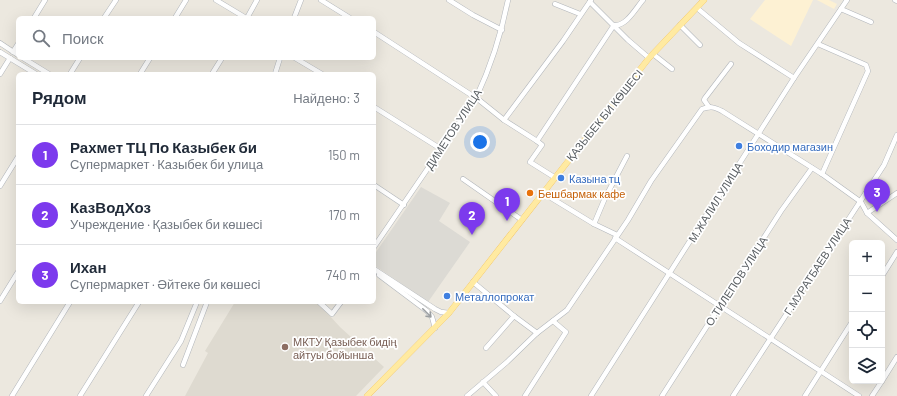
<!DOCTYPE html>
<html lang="ru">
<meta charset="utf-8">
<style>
:root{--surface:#fff;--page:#f6f6f7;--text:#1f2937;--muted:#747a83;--line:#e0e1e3;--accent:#7c3aed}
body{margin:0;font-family:Barlow,sans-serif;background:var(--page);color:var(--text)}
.controls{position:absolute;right:12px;bottom:12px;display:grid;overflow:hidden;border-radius:6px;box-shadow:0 4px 16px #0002}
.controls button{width:36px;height:36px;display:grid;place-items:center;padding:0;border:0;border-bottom:1px solid var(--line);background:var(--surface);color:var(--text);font:20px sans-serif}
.you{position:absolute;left:480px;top:142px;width:14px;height:14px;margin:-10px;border:3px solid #fff;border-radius:50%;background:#1a73e8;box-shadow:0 0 0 6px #1a73e833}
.badge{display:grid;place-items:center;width:26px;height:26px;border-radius:50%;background:var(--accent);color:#fff;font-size:13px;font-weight:700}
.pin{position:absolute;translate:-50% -33px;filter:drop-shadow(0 1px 2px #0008)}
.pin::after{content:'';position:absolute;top:21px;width:14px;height:12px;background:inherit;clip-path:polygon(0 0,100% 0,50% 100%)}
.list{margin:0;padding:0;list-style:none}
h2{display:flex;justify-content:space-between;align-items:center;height:52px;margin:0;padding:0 16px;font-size:17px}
h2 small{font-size:13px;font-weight:400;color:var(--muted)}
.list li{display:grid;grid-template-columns:26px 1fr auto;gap:12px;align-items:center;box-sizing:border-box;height:60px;padding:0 16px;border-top:1px solid var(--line)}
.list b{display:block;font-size:15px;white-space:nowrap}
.list p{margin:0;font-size:13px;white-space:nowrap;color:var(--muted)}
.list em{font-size:13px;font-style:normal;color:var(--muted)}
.icon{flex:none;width:22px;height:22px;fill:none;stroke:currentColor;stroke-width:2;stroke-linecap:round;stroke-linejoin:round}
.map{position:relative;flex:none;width:897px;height:396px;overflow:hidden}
.search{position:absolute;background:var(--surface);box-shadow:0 4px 16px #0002;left:16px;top:16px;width:360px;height:44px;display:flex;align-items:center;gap:10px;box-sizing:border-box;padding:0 14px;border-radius:6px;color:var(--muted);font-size:15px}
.panel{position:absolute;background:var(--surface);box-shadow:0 4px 16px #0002;left:16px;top:72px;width:360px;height:232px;border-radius:6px}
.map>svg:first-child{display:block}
.commercial{fill:#fdf1d3}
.industrial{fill:#dcdad4}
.education{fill:#dedad0}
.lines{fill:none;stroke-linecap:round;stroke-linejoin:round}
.minor-casing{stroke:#b2b6bb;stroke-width:5.5}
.major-casing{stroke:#f1bc54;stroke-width:6}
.minor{stroke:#fff;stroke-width:4.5}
.major{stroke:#ffeaa1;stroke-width:5.5}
.oneway{stroke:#9b9ea0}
.shop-dot{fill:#3f7fe0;stroke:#fff;stroke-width:1.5}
.food-dot{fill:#e8710a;stroke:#fff;stroke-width:1.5}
.education-dot{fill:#8d6e63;stroke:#fff;stroke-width:1.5}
.labels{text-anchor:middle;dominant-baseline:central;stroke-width:3.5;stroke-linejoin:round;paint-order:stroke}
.street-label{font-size:11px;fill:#585d61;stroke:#fff}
.shop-label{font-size:11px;fill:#366cbe;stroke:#fff;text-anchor:start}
.food-label{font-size:11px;fill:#c56008;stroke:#fff;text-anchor:start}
.education-label{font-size:11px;fill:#785e54;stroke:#fff;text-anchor:start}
</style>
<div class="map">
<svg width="897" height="396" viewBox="0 0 897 396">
<rect width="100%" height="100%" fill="#ece8df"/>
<g class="commercial">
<polygon points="765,0 813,0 791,46 750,19"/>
<polygon points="817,0 829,0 837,4 834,9"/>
</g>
<polygon class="industrial" points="421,187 450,203 439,221 470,242 428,302 374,265 374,255"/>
<polygon class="education" points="235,302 317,302 340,327 384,367 356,396 185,396 208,353 205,351"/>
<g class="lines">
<g class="minor-casing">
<g id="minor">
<polyline points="216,0 246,18"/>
<polyline points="321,0 350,18"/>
<polyline points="449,0 473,15 502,30"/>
<polyline points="895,0 897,1"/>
<polyline points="590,2 628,40 649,58"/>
<polyline points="555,4 580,14"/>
<polyline points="697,8 739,43 794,78"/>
<polyline points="841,9 871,22"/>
<polyline points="34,18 45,0"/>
<polyline points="104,18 116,0"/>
<polyline points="175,18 186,0"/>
<polyline points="247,18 257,0"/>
<polyline points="294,18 301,0"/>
<polyline points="680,25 700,45"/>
<polyline points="374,32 479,100 504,120 537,141"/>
<polyline points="0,43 18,55"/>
<polyline points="818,44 866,65 868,71 822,174"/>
<polyline points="0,52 36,74"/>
<polyline points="13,52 18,44"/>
<polyline points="653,54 672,69"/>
<polyline points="23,58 49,74"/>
<polyline points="295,58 322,74"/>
<polyline points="0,74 10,58"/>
<polyline points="70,74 80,58"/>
<polyline points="140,74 150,58"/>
<polyline points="212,74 222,58"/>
<polyline points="275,74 280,58"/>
<polyline points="374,107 441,149"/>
<polyline points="709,107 704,100 705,98 731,64"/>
<polyline points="504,120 563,41 591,0"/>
<path d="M554,177L530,162L542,145L537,141L614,25C626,27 636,8 643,0"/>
<polyline points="463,179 522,220"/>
<polyline points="374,185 404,205"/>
<polyline points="0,186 18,157"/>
<polyline points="543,193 594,224"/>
<polyline points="867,213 897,193"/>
<polyline points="617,235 594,224 605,198 627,156"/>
<polyline points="615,238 859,396"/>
<path d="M374,247L476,98C491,66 501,35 508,0"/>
<polyline points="374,269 435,309 441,312 449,313"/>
<polyline points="379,275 427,311 432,317 435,328"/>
<polyline points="882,276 897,252"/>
<polyline points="473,282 514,316 486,348"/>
<polyline points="0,301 18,272"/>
<polyline points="319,302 332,314 341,302"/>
<polyline points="514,316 537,333"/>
<polyline points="183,365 207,302"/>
<polyline points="882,381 897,357"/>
<polyline points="483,382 496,396"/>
<polyline points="12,396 70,302"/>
<polyline points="80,396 139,302"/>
<polyline points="146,396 181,341 197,302"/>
<path d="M467,396L507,362L537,333L567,310L628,220L651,181L702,109C710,106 714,107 722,111L822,174L861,202L867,213L897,240"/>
<polyline points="525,396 566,332 553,321"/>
<polyline points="591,396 794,78 847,0"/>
<polyline points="662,396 781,211 812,168"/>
<polyline points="733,396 884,165 897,135"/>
<polyline points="805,396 852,322"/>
<polyline points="872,396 882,381"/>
</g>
</g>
<g class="major-casing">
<polyline id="major" points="367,396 449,313 649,58 704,0"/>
</g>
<use href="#minor" class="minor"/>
<use href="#major" class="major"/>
</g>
<defs><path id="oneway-shaft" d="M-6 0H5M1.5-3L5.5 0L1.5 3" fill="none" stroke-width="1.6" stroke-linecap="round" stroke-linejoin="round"/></defs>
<use class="oneway" href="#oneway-shaft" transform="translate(427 313) rotate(45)"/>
<g class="shop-dot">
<circle cx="739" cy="146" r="4"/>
<circle cx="561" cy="178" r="4"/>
<circle cx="447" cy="296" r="4"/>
</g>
<circle class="food-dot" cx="530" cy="193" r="4"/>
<circle class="education-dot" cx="285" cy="347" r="4"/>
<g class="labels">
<g class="street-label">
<text transform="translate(604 115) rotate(-51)">ҚАЗЫБЕК БИ КӨШЕСІ</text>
<text transform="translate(453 129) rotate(-57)">ДИМЕТОВ УЛИЦА</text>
<text transform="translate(715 202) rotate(-58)">М.ЖАЛИЛ УЛИЦА</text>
<text transform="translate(817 266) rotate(-57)">Г.МУРАТБАЕВ УЛИЦА</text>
<text transform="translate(736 281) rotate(-57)">О.ТИЛЕПОВ УЛИЦА</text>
</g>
<g class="shop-label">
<text x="747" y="146">Боходир магазин</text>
<text x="569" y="178">Казына тц</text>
<text x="455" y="296">Металлопрокат</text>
</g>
<g class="food-label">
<text x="538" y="193">Бешбармак кафе</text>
</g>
<g class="education-label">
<text x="293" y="341">МКТУ Қазыбек бидің<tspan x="293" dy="13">айтуы бойынша</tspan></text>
</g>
</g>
</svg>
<div class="controls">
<button>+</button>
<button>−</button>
<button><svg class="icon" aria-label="locate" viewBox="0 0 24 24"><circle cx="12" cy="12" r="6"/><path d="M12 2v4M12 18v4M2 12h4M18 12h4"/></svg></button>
<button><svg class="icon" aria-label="layers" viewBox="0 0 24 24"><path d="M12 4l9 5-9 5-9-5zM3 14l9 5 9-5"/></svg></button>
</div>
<div class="you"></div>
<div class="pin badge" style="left:507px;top:221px">1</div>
<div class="pin badge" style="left:472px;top:235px">2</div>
<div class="pin badge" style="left:877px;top:212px">3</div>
<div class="search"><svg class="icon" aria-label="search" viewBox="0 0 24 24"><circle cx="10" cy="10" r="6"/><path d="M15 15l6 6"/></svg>Поиск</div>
<section class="panel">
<h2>Рядом<small>Найдено: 3</small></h2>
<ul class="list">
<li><span class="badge">1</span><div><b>Рахмет ТЦ По Казыбек би</b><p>Супермаркет · Казыбек би улица</p></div><em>150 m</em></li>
<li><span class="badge">2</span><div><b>КазВодХоз</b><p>Учреждение · Қазыбек би көшесі</p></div><em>170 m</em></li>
<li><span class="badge">3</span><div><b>Ихан</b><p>Супермаркет · Әйтеке би көшесі</p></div><em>740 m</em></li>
</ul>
</section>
</div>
